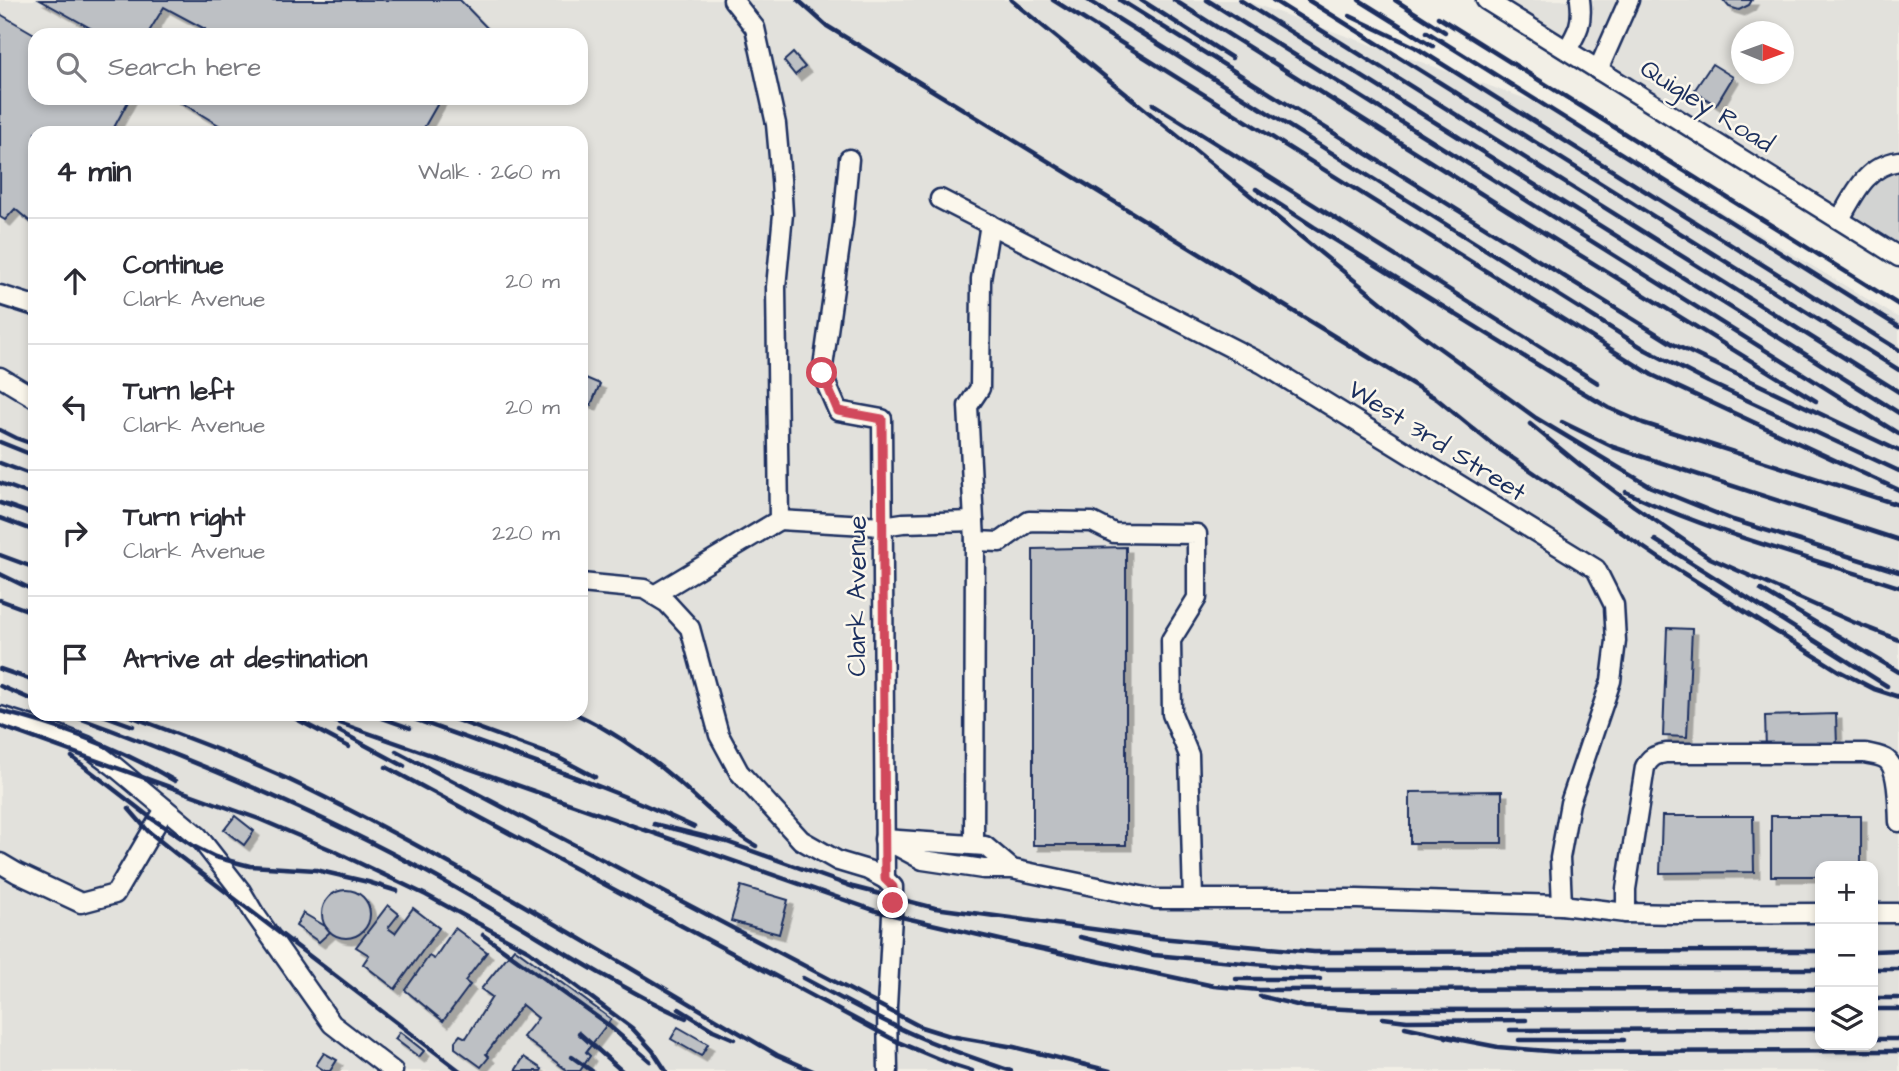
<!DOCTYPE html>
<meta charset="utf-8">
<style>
:root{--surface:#fff;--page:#f2f2f3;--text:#2b2b33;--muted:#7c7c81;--line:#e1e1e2}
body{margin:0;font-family:"Architects Daughter",sans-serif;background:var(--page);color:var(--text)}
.controls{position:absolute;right:21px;bottom:21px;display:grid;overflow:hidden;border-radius:14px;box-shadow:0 4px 10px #0003}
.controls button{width:63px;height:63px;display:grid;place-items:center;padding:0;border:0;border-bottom:2px solid var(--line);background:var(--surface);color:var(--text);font:35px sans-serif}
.compass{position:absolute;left:1731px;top:21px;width:63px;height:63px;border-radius:50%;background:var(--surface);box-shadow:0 4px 10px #0003;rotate:91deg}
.stop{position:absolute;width:21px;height:21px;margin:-16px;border:5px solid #d1495b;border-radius:50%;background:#fff}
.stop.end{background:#d1495b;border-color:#fff;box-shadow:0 2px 7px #0008}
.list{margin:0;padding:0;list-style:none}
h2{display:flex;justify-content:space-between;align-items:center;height:91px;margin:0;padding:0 28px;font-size:30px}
h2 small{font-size:23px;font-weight:400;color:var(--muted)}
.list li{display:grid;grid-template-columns:46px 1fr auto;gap:21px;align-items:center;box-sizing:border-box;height:126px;padding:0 28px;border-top:2px solid var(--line)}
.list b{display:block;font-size:26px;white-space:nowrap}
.list p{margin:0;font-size:23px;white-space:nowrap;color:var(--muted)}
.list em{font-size:23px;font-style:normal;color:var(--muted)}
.icon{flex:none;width:38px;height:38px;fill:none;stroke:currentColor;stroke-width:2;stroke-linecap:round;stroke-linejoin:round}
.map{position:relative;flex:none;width:1899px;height:1071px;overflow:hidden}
.search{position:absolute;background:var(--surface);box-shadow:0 4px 10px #0003;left:28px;top:28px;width:560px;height:77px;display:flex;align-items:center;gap:18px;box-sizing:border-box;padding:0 24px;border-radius:21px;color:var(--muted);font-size:26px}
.panel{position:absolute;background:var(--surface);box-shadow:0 4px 10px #0003;left:28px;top:126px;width:560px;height:595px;border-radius:21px}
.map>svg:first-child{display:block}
.built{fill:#e2e1dc;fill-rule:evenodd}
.green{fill:#d2d3d2;stroke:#768198;stroke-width:2}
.building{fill:#bdc0c4;stroke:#1b2f5e;stroke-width:2;filter:url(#shadow)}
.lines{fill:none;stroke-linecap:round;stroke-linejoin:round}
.minor-casing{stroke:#1b2f5e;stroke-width:23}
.minor{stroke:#fbf7ec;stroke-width:18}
.rail{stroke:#1b2f5e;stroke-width:4.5}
.route{stroke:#d1495b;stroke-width:9}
.labels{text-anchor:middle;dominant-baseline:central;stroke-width:5;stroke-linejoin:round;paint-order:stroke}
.street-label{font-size:26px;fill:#1b2f5e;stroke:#fbf7ec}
</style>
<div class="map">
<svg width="1899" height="1071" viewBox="0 0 1899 1071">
<defs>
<filter id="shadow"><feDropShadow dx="5.5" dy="5.5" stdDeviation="0" flood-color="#0004"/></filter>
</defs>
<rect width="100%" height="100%" fill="#f2efe6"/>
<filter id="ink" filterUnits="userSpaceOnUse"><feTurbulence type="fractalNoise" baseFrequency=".0143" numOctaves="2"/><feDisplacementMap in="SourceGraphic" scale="14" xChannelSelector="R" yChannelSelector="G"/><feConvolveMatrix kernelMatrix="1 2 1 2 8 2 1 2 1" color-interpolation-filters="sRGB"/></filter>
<g filter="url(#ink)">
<g class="built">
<path d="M0,0H1243L1544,105L1899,318V1071H0ZM35,35H581V98H35ZM35,133H581V714H35ZM1820,866H1873V1045H1820Z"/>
<path d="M1486,0H1899V161L1840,219ZM1742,32H1784V74H1742Z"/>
</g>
<polygon class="green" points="1899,161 1899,257 1840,219 1858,188"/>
<g class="building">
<polygon points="40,0 460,0 494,35 202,35 205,29 164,7 147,35 103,35"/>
<polygon points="1723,0 1752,0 1749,5 1739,10 1729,7"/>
<polygon points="0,14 36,35 35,98 130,98 111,133 35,133 35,221 33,224 15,209 5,220 0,217"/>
<polygon points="793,53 805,67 795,75 784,61"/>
<polygon points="1712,64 1733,77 1716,105 1694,91"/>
<polygon points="174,98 441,98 421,133 232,133"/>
<polygon points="581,376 600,384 591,405 581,400"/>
<polygon points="1126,547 1126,845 1033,845 1033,549"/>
<polygon points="1667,628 1692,629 1687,737 1663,736"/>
<polygon points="1836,714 1837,746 1766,749 1765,716"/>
<polygon points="1502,791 1502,843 1410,843 1410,792"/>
<polygon points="235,816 254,831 244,845 224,830"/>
<polygon points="1662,816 1753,816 1754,872 1660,873"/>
<polygon points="1771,816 1861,816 1861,866 1820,866 1820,876 1771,876"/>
<polygon points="741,886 788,900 779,934 731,921"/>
<circle cx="346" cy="914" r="24"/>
<polygon points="388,905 399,914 388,928 395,933 413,908 439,928 395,989 363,964 369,955 356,947"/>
<polygon points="303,913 325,926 330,932 319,942 296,926"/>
<polygon points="455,928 487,952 465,981 470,985 443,1021 405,990 429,956 434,959"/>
<polygon points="514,948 611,1019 586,1052 590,1056 580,1071 568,1071 523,1037 538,1018 522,1005 486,1054 489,1057 481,1067 455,1048 455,1041 460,1035 466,1038 492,997 481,989"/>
<polygon points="678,1027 708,1044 701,1056 671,1039"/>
<polygon points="400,1032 424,1051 419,1057 395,1039"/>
<polygon points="324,1053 337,1060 330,1071 325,1071 316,1065"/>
<polygon points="524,1057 542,1069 541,1071 515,1071"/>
</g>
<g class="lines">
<g class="minor-casing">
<g id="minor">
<polyline points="1486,0 1899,257"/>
<path d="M1567,50C1578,31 1583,23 1580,0"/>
<polyline points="1598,70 1629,0"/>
<polyline points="849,159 843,224 822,374 838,411 882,419 885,879 893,887 893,897 887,1007 888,1071"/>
<polyline points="940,199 1263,364 1596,569 1614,605 1616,641 1611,681 1570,803 1560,858 1562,905"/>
<path d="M1840,219C1855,193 1866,166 1899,161"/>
<polyline points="0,295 35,306"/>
<polyline points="0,377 35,398"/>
<polyline points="779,520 883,526 903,523 974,521"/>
<polyline points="975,541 1000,542 1029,521 1092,522 1114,533 1197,534 1197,598 1171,640 1172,714 1189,755 1193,899"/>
<polyline points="581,583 644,589 667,603 690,628 719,735 739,772 801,840 838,861 868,870 885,879"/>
<polyline points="654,595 779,520 776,287 783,214 781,179 776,124 755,28 733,0"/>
<polyline points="0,716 51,732 87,746 114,766 198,836 241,891 254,913 332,1024 393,1071"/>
<polyline points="974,845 975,541 968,406 980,388 981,279 990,224"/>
<polyline points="0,863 17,873 81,903 115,894 165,809"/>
<polyline points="1012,869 985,846 884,839 923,860 983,869 1012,869 1155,899 1357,899 1562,905 1626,913 1674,914 1820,913"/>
<path d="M1626,913V889L1645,767C1650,757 1655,755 1666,753H1865C1873,755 1881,755 1887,760C1899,770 1898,806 1899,822"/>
<polyline points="1873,913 1899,913"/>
</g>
</g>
<use href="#minor" class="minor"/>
<g class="rail">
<polyline points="798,0 827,26 1437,399 1492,444 1659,558 1839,671 1874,689 1899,697"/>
<polyline points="1011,0 1420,334 1536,418 1651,487 1733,520 1899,572"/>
<polyline points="1053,0 1652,375 1899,490"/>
<polyline points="1088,0 1646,350 1708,382 1899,471"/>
<polyline points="1120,0 1673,344 1899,451"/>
<polyline points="1141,0 1232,58"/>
<polyline points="1174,0 1507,210 1816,401"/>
<polyline points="1207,0 1899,434"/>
<polyline points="1240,0 1899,413"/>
<polyline points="1273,0 1899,392"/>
<polyline points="1308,0 1899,370"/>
<polyline points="1359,0 1433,46"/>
<polyline points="1395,0 1445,32"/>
<polyline points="1350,16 1415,47 1899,350"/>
<polyline points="1438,17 1899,305"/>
<polyline points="1427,32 1899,327"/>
<polyline points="1153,104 1598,383"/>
<polyline points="1256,189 1314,227 1572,386 1609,408 1643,423 1899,505"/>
<polyline points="1562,422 1613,447 1899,540"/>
<polyline points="1530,424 1580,465 1634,506 1710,558 1853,622 1899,640"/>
<polyline points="0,430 16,438 35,445"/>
<polyline points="0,442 35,456"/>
<polyline points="0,463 35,476"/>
<polyline points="0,483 35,496"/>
<path d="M1626,492C1712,533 1808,557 1899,587"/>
<polyline points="0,503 35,515"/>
<polyline points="0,518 35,531"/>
<polyline points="1655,540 1887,686"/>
<polyline points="0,555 35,568"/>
<polyline points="0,574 35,591"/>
<polyline points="1761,590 1899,672"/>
<polyline points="0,600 35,613"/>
<polyline points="0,669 35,681"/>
<polyline points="0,686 35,701"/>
<path d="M0,711C61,726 121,749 175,781"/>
<path d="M68,714C195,760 319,812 436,877C492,908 546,942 601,974C629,989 656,1006 686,1018"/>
<polyline points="100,714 133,726"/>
<path d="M125,714C184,737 244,758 302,786C465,866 620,963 777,1055L813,1071"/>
<polyline points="287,714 349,747"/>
<polyline points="314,714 876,911 1013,943 1214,986 1259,990 1820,989"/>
<polyline points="371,714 410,728"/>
<path d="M400,714C498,750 599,782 694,827"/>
<polyline points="440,714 557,757 595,777"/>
<path d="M576,714C612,731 646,754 676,780C703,803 725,828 756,846"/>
<polyline points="0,726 259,819 332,850 426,895 529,951 632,1028 653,1051 666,1071"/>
<polyline points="339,731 404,766"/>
<polyline points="396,751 921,1027 950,1036 1014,1047 1110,1071"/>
<polyline points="72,757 151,818 195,847 215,857 250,866 316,870 368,882 397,891"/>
<polyline points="386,767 898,1042 953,1065 972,1071"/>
<polyline points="129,809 148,831 175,853 460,1071"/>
<polyline points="654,824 727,842 853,887 935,908 1160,938 1314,952 1820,951"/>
<polyline points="483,935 607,1024 650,1061"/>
<polyline points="1080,937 1154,955 1310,969 1820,969"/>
<polyline points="1873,951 1899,950"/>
<polyline points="1873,969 1899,969"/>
<path d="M803,978C841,998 879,1020 919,1037C949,1050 980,1060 1011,1071"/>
<polyline points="1236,979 1320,979"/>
<polyline points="1260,996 1305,1007 1364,1010 1820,1009"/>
<polyline points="1873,998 1899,998"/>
<polyline points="679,1009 713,1030 734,1039"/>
<polyline points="1873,1009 1899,1009"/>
<polyline points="1383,1018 1407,1021 1526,1020"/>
<polyline points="1405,1027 1456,1038"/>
<polyline points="1510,1030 1820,1029"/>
<polyline points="579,1033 622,1071"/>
<polyline points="1446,1037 1498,1047 1560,1052 1899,1051"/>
<polyline points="1873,1039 1899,1039"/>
<polyline points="1519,1040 1624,1040"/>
<polyline points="572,1057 592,1071"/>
</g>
</g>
</g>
<g class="lines" filter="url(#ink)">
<polyline class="route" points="822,373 838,411 882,419 885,879 893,887 893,903"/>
</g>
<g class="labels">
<g class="street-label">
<text transform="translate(1707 106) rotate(32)">Quigley Road</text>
<text transform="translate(1437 441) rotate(32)">West 3rd Street</text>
<text transform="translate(857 596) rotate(-90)">Clark Avenue</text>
</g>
</g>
</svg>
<div class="controls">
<button>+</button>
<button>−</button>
<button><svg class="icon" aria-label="layers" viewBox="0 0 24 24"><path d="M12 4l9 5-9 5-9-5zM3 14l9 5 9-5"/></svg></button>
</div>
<svg class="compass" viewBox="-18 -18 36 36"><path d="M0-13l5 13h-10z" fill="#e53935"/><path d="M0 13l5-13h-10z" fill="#7c7c81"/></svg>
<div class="stop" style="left:822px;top:373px"></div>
<div class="stop end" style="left:893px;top:903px"></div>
<div class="search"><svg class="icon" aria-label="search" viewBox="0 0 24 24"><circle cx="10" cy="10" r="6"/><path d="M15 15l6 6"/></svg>Search here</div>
<section class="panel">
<h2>4 min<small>Walk · 260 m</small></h2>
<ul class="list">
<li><svg class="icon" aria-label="ahead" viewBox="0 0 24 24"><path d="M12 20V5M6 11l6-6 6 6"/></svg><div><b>Continue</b><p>Clark Avenue</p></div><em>20 m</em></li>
<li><svg class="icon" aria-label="left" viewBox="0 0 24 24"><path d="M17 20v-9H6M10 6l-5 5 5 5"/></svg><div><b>Turn left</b><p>Clark Avenue</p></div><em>20 m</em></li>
<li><svg class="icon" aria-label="right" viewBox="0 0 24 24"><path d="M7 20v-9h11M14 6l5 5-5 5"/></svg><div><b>Turn right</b><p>Clark Avenue</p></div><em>220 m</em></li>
<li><svg class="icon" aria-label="arrive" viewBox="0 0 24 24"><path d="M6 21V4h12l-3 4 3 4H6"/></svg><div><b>Arrive at destination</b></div></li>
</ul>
</section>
</div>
